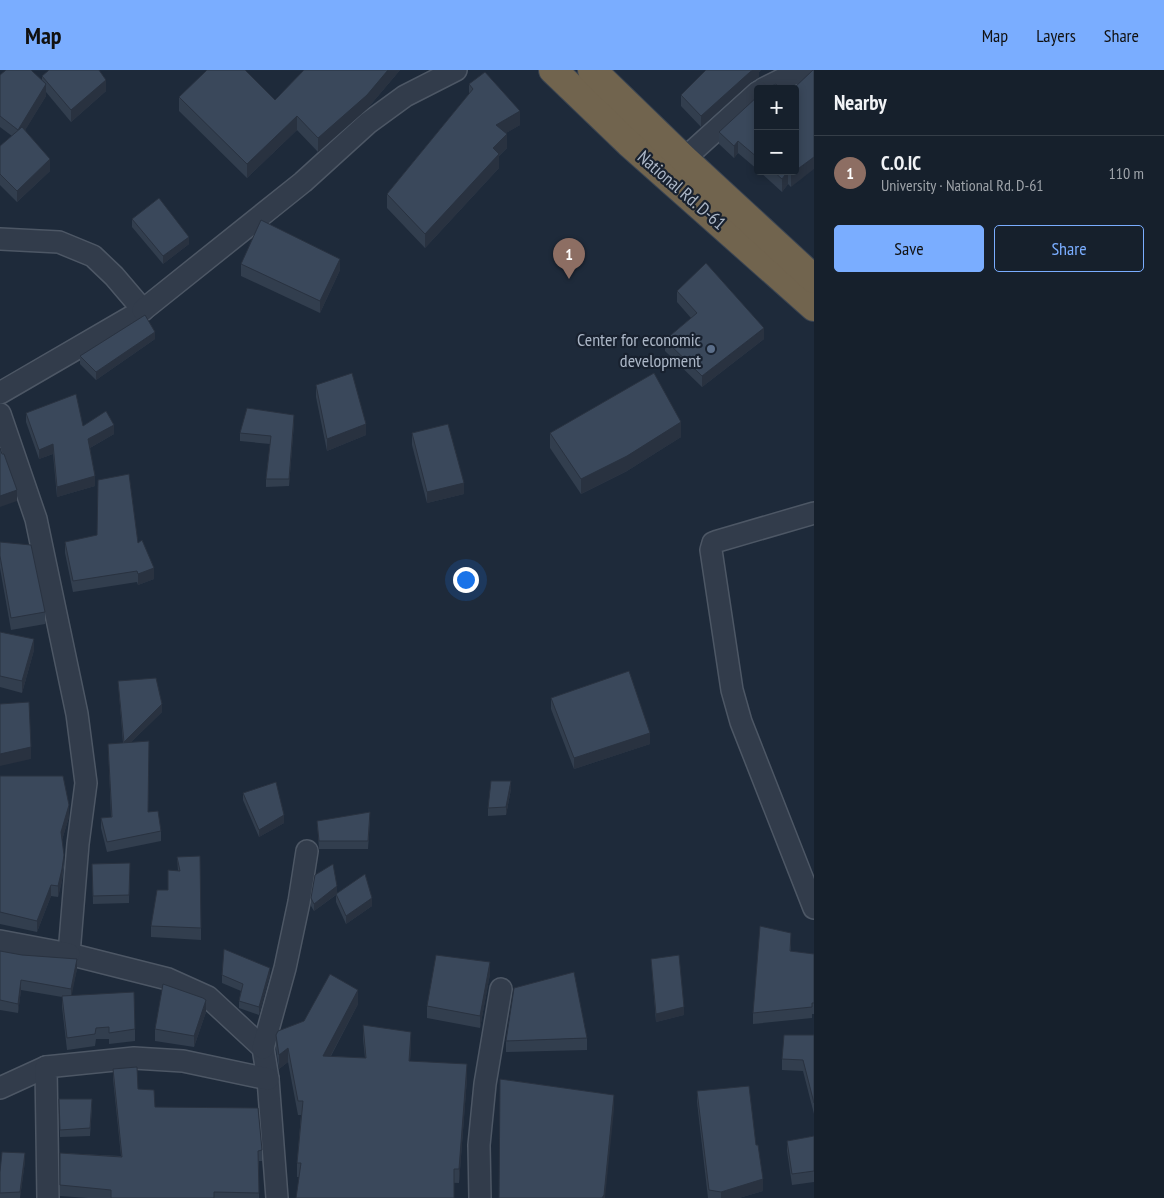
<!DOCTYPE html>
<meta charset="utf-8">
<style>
:root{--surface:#16202c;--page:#1f2834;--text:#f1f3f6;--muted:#9ea3a9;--line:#353e48;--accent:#7aadff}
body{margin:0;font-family:"PT Sans Narrow",sans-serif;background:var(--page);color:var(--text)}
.controls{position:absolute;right:15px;top:15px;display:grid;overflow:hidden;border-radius:5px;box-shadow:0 2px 8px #0003}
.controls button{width:45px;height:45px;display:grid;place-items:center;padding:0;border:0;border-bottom:1px solid var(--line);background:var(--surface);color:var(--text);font:25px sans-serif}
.you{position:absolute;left:465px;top:509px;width:18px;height:18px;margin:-12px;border:4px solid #fff;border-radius:50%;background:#1a73e8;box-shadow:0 0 0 8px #1a73e833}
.badge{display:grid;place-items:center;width:32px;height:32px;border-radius:50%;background:var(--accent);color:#fff;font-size:16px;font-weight:700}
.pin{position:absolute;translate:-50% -41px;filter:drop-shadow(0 1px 2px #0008)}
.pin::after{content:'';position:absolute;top:26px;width:18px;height:15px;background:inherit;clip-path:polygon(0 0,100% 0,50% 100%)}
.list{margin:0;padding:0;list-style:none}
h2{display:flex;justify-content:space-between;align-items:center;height:65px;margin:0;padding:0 20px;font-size:21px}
h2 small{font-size:16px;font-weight:400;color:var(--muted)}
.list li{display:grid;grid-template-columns:32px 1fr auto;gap:15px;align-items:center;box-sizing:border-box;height:75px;padding:0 20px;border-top:1px solid var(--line)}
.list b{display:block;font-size:19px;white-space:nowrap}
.list p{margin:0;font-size:16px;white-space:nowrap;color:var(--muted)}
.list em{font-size:16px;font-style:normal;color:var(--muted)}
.actions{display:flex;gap:10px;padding:15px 20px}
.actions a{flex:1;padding:11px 0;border:1px solid var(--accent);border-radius:5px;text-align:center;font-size:18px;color:var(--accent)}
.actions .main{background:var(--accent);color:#111}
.map{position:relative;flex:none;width:814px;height:1128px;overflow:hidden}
header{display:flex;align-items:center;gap:30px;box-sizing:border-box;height:70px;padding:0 25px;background:var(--accent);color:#111}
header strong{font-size:24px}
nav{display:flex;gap:28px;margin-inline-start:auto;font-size:18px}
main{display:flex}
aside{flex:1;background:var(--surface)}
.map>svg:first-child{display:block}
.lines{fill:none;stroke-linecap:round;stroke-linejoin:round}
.minor-casing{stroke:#4d5765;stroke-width:24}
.highway-casing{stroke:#3a4452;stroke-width:30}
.minor{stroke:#323c4b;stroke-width:21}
.highway{stroke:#71644e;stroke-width:28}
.wall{fill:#323e4e}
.shaded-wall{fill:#293240}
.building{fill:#3a485b;stroke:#293240}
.service-dot{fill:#5c6f8a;stroke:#18212f;stroke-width:2}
.labels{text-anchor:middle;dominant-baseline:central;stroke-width:4.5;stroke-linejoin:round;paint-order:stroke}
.street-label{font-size:18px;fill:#acb7c7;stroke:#18212f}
.poi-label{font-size:18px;fill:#acb7c7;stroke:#18212f;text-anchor:end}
</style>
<header>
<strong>Map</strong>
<nav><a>Map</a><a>Layers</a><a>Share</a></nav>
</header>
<main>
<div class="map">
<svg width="814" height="1128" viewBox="0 0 814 1128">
<rect width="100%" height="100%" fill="#1e2a3a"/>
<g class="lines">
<g class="minor-casing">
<g id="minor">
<polyline points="763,19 791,5 809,0"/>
<polyline points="684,89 758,22"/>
<polyline points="0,169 59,172 93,186 114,206 143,240 0,323"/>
<polyline points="143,240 303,112 368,53 405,26 456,0"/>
<polyline points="0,344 36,449 77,644 86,713 78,774 69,884 168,909 208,927 263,978 268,1009 277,1128"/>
<polyline points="814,443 718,471 713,473 711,480 732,620 741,652 814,838"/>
<polyline points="0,871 69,884"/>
<polyline points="263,978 285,898 299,832 307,781"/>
<polyline points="0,1018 46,997"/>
<polyline points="48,1128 46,997 134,988 183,991 268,1009"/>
<polyline points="480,1128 479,1075 485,1014 501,919"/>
</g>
</g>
<g class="highway-casing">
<g id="highway">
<polyline points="553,0 629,73 814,237"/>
<polyline points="592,0 684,89 814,209"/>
</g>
</g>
<use href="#minor" class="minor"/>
<use href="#highway" class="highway"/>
</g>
<g class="wall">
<polygon points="304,0 400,0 367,39 318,82 297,60 247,108 179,41 179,27 275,30"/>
<polygon points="706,0 761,0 759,2 759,7 750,13 701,57 681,36 681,25"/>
<polygon points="0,5 42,10 42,6 106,21 71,52 46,22 46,26 25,60 50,101 17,132 0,115 0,76 12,66 0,57"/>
<polygon points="469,14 520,55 506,63 507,78 499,86 499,98 425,178 387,138 387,124 469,24"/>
<polygon points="758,26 758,100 738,83 734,88 719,74 719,62"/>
<polygon points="759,101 795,101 791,117 788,114 782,122"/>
<polygon points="132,149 189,174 163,194 132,157"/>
<polygon points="241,194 340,200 320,243 241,206"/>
<polygon points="677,221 764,269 702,317 665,281 665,270 691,248 677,232"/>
<polygon points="155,269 96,310 80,294 80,286"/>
<polygon points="316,315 366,365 327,381 316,327"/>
<polygon points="26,343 83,356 114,364 90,378 95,416 57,427 53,384 39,389 26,352"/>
<polygon points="294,353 289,416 266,417 266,409 270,374 240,371 240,363"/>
<polygon points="412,363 464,424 427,433 412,375"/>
<polygon points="550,363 681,367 627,401 581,424 550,378"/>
<polygon points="0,472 45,542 45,554 11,560 0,498"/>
<polygon points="65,472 138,473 154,509 138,515 137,512 73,522 65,483"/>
<polygon points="0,562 34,580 22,623 0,617"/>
<polygon points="118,611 162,642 131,672 148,742 161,761 161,771 107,782 101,758 101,748 111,747 108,674 123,673"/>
<polygon points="551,628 650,674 574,699 551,639"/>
<polygon points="0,706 69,747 62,770 64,797 62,811 58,827 51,826 37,862 0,854"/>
<polygon points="511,719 506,745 488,746 488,738"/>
<polygon points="243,723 284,753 259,767 243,730"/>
<polygon points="370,750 368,779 319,779 317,751"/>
<polygon points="177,787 201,858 201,870 151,867 151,856 178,801"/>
<polygon points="130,793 129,833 93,834 92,794"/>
<polygon points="337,823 372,836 346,854 336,832 336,825 314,841 311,836 311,828"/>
<polygon points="791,874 791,882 814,884 814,944 812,944 812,948 753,954 753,943"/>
<polygon points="0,881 77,899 71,925 135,959 135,971 109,974 109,969 96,969 95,976 67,980 62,937 62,927 21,920 18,943 0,940"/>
<polygon points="651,889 684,945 656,952"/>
<polygon points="490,904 480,958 427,948 427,936"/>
<polygon points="222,905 270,905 259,945 239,938 239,931 241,921 222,913"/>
<polygon points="358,934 331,986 365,988 363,969 363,955 411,976 410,991 467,1008 459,1113 297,1107 297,1093 301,1045 298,1045 288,992 279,999 276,979 276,965 304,951"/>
<polygon points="206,942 194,977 155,971 155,959"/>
<polygon points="814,965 814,1044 803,1001 782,1000 782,989"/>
<polygon points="587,968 587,980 506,982 506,971"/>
<polygon points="113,999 138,1019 155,1037 262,1080 262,1091 259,1091 259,1128 88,1128 60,1126 60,1083 121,1086 113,1009"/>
<polygon points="697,1021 756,1075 763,1121 739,1128 708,1128 697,1032"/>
<polygon points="59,1029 92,1037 90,1066 60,1067"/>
<polygon points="814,1066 814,1112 792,1115 787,1081 787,1071"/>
<polygon points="25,1091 20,1128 0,1128 0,1102"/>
</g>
<g class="shaded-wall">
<polygon points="388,0 400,0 367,39 318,82 318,68"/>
<polygon points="753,0 761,0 759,2 759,7 750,13 701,57 701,46 750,2"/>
<polygon points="106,10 106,21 71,52 71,40"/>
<polygon points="46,14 46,26 18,72 18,60"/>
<polygon points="520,41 520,55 496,69 496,55"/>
<polygon points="297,46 297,60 247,108 247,94"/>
<polygon points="507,64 507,78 499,86 499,98 425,178 425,164 493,78"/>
<polygon points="738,71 738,83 734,88 734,76"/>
<polygon points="814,87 814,99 791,117 791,104"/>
<polygon points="50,89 50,101 17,132 17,121"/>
<polygon points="788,101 788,114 782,122 782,109"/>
<polygon points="189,167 189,174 163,194 163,186"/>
<polygon points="340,189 340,200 320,243 320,231"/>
<polygon points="764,258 764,269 702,317 702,306"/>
<polygon points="155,262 155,269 96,310 96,302"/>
<polygon points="294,345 294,353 289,416 289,409"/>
<polygon points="681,352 681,367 627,401 581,424 581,409"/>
<polygon points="366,354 366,365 327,381 327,369"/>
<polygon points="114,355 114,364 88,379 88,369"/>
<polygon points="53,374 53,384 39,389 39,380"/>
<polygon points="95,406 95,416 57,427 57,417"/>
<polygon points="464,413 464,424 427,433 427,422"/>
<polygon points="17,420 17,431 0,437 0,426"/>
<polygon points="154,498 154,509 138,515 138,504"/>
<polygon points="34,569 34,580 22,623 22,611"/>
<polygon points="162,634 162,642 124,679 124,672"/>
<polygon points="650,663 650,674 574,699 574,688"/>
<polygon points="31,677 31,689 0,696 0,684"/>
<polygon points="511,711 511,719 506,745 506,737"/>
<polygon points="69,735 69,747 61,773 61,762"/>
<polygon points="284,745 284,753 259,767 259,760"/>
<polygon points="64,785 62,811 58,827 58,816"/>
<polygon points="51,815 51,826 37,862 37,851"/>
<polygon points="337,816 337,824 314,841 314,834"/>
<polygon points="372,828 372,836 346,854 346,846"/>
<polygon points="77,889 77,899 71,929 71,919"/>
<polygon points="490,892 490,904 480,958 480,946"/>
<polygon points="270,898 270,905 259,945 259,937"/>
<polygon points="21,910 21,920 18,943 18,934"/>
<polygon points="358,920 358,934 323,1000 323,986"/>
<polygon points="206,930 206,942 194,977 194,966"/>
<polygon points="684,937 684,945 656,952 656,944"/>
<polygon points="411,962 411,976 409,1005 409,991"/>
<polygon points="288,978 288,992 279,999 279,985"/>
<polygon points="467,994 467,1008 459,1113 459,1099"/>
<polygon points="614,1025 614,1040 605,1128 602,1128"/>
<polygon points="25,1083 25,1091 20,1128 20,1122"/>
<polygon points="763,1109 763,1121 739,1128 721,1128 721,1122"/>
</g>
<g class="building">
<polygon points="6,0 31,0 46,14 18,60 0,46 0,5"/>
<polygon points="49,0 99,0 106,10 71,40 42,6"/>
<polygon points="207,0 245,0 275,30 304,0 388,0 367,25 318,68 297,46 247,94 179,27"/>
<polygon points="706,0 753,0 750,2 701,46 681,25"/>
<polygon points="813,0 814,0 814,87 795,101 795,19 793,19"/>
<polygon points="485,2 520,41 496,55 507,64 493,78 499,84 425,164 387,124 473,19 469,14"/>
<polygon points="776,14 781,19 766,19 767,18"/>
<polygon points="758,26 758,88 738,71 734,76 719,62"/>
<polygon points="22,57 50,89 17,121 0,104 0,76"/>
<polygon points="773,101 795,101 791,104 788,101 782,109"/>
<polygon points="159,128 189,167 163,186 132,149"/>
<polygon points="261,150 340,189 320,231 241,194"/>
<polygon points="706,193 764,258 702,306 665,270 697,243 677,221"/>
<polygon points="145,245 155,262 96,302 80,286"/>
<polygon points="352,303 366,354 327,369 316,315"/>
<polygon points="654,303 681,352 627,386 581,409 550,363"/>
<polygon points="76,324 83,356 106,341 114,355 88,369 95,406 57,417 53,374 39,380 26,343"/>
<polygon points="247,338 294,345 289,409 266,409 271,366 240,363"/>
<polygon points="448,354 464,413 427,422 412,363"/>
<polygon points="0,378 2,384 4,384 17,420 0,426"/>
<polygon points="129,404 138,473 142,470 154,498 138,504 137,501 73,511 65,472 97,465 98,410"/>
<polygon points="0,472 31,475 45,542 11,548 0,486"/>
<polygon points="0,562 34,569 22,611 0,606"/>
<polygon points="629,601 650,663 574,688 551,628"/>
<polygon points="156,608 162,634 124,672 118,611"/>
<polygon points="29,632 31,677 0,684 0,634"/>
<polygon points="149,671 148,742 158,741 161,761 107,772 101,748 112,747 108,674"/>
<polygon points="0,706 63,706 69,735 61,762 64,785 62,799 58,816 51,815 37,851 0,842"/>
<polygon points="491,711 511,711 506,737 488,738"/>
<polygon points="276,712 284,745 259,760 243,723"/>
<polygon points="370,742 368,771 319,771 317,751"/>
<polygon points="200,786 201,858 151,856 157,820 168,820 168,800 180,801 177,787"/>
<polygon points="130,793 129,825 93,826 92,794"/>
<polygon points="333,794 337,816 314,834 311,828 315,805"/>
<polygon points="365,804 372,828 346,846 336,824"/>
<polygon points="760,856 791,863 790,881 814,884 814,933 812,933 812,937 753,943"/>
<polygon points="224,879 270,898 259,937 239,931 243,914 222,905"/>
<polygon points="0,881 22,885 77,889 71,919 21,910 18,934 0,930"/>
<polygon points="436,885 490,892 480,946 427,936"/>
<polygon points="679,885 684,937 656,944 651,889"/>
<polygon points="574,902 587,968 506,971 514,918"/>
<polygon points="330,904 358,920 323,986 366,988 363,955 411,962 409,991 467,994 459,1099 454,1099 454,1128 296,1128 301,1093 297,1093 303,1031 298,1031 288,978 279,985 276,965 278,961 304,951"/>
<polygon points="163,914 203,928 206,930 194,966 155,959"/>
<polygon points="134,922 135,959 109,963 109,957 96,958 95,964 67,968 62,926"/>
<polygon points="784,965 814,965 814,1033 803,990 782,989"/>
<polygon points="137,997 138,1019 154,1020 155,1037 258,1038 262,1080 258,1081 259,1123 214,1122 214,1128 111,1128 111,1120 60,1115 60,1083 122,1087 113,999"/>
<polygon points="500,1009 614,1025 604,1125 602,1128 499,1128"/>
<polygon points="749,1016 756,1075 758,1075 763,1109 721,1122 709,1120 697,1021"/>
<polygon points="59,1029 92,1029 90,1058 60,1060"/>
<polygon points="814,1066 814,1101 792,1104 787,1071"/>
<polygon points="2,1082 25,1083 20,1122 0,1123 0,1102"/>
</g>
<circle class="service-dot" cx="711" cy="279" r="5"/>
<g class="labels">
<g class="street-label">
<text transform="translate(682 120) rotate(41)">National Rd. D-61</text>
</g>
<g class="poi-label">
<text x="701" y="269">Center for economic<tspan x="701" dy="21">development</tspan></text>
</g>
</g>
</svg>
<div class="controls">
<button>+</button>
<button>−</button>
</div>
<div class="you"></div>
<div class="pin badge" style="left:569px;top:209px;background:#8d6e63">1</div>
</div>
<aside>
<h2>Nearby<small></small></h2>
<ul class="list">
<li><span class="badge" style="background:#8d6e63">1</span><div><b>C.O.IC</b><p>University · National Rd. D-61</p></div><em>110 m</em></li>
</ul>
<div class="actions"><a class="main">Save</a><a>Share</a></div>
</aside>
</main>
